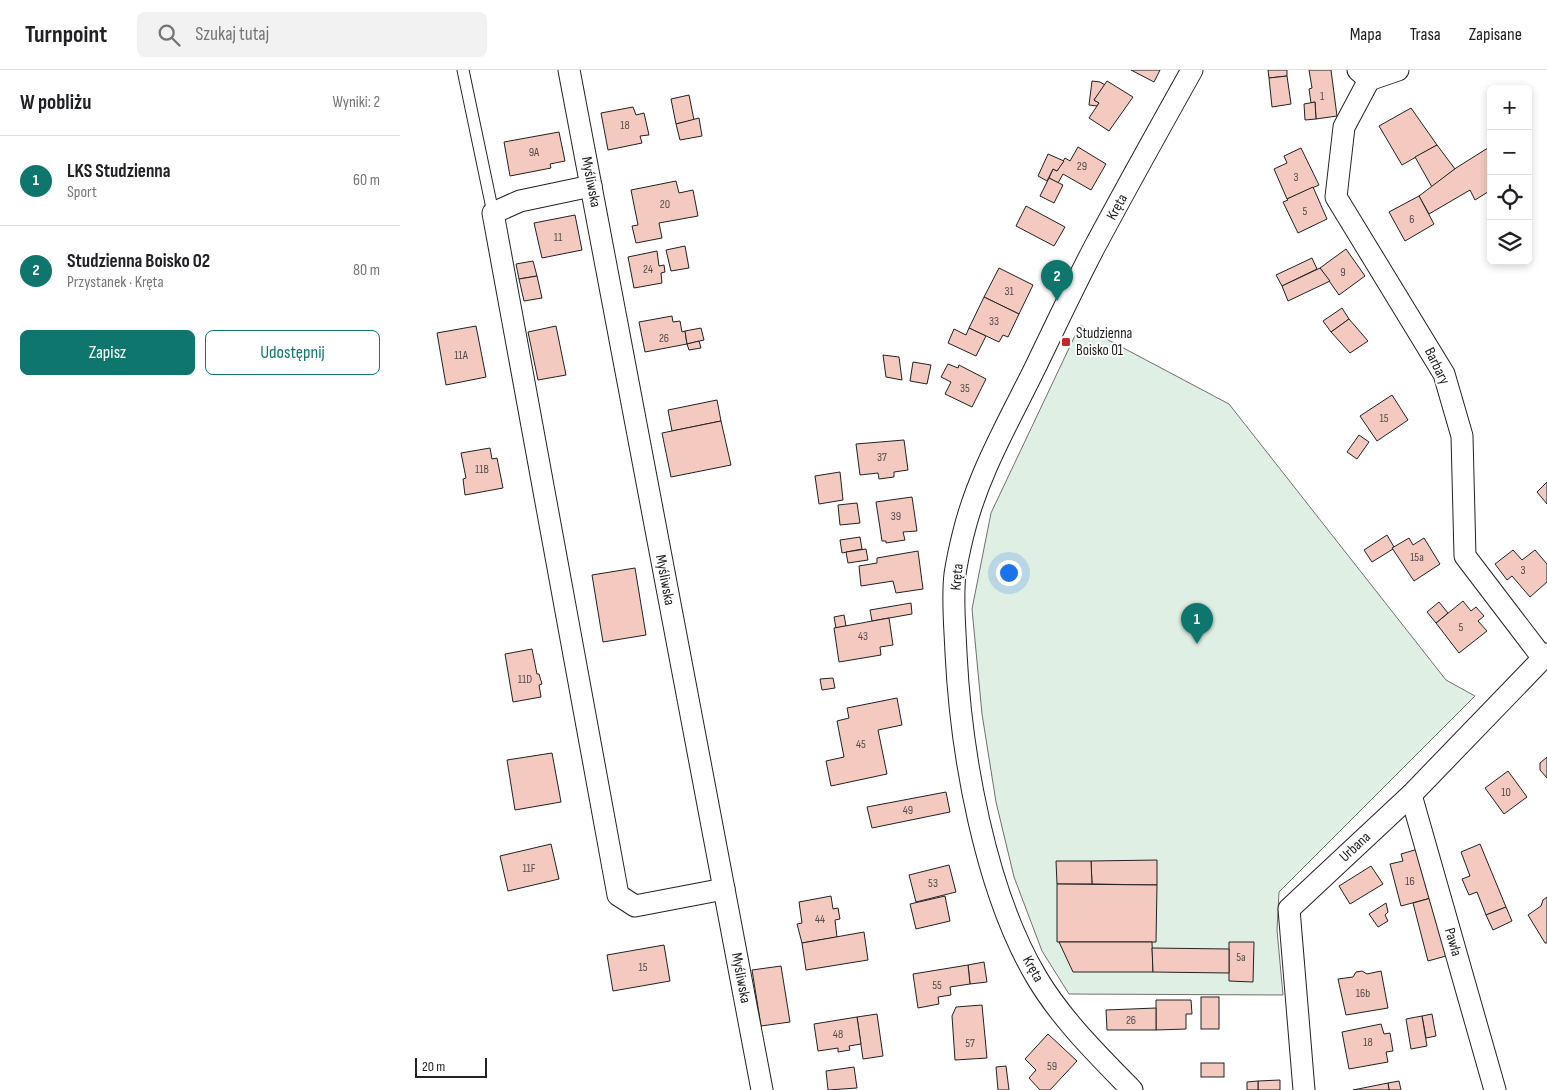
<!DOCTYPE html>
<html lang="pl">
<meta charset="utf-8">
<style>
:root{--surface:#fff;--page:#f2f2f2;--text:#202124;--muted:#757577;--line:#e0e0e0;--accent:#0f766e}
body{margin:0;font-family:"Sofia Sans Condensed",sans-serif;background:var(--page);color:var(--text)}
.controls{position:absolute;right:15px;top:15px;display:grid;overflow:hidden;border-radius:8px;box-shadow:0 2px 8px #0003}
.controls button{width:45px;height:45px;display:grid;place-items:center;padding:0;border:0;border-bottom:1px solid var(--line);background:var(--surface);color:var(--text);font:25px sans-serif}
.scale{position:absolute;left:15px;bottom:12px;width:72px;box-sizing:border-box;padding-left:5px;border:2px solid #222;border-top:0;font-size:14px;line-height:18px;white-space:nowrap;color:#222;-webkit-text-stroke:4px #fff;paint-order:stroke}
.you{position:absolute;left:608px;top:502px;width:18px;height:18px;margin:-12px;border:4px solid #fff;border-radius:50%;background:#1a73e8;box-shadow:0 0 0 8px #1a73e833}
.badge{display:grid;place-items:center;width:32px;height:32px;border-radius:50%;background:var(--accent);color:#fff;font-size:16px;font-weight:700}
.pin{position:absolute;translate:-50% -41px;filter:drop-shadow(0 1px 2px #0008)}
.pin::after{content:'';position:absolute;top:26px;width:18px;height:15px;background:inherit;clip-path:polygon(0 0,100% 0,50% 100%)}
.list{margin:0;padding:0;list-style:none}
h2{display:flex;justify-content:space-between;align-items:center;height:65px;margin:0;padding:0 20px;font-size:21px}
h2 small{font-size:16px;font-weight:400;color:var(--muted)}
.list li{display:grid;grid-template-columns:32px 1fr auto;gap:15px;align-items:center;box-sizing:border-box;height:90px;padding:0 20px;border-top:1px solid var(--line)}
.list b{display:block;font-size:19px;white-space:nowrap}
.list p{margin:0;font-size:16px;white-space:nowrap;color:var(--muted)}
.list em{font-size:16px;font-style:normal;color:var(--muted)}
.actions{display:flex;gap:10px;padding:15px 20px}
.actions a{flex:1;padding:11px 0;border:1px solid var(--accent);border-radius:8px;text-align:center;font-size:18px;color:var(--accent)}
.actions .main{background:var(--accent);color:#fff}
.icon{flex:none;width:28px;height:28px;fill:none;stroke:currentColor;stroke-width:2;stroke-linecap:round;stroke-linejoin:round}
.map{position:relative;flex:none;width:1147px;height:1020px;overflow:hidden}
header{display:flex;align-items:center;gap:30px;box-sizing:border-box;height:70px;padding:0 25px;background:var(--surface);border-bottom:1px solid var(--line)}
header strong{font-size:24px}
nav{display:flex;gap:28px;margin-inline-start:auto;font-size:18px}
.search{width:350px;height:45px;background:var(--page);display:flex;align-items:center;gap:12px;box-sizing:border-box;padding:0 18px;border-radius:8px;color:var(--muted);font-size:19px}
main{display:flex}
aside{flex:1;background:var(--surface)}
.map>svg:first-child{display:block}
.green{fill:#e0efe3;stroke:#6f6f6f}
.building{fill:#f3c9c0;stroke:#222}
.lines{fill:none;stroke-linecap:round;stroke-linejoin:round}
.lane-casing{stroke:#222;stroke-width:13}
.street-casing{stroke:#222;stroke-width:23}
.lane{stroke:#fff;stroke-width:11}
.street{stroke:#fff;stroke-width:21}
.poi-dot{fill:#c62828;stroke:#fff;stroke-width:2}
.labels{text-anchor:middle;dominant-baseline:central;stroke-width:4;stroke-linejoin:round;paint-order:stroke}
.number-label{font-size:12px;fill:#564c4a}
.street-label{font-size:15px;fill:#222;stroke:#fff}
.poi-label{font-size:15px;fill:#222;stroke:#fff;text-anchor:start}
</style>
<header>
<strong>Turnpoint</strong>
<div class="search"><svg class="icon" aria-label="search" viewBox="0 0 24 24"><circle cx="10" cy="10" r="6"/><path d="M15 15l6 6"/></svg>Szukaj tutaj</div>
<nav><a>Mapa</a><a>Trasa</a><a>Zapisane</a></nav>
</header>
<main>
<aside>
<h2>W pobliżu<small>Wyniki: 2</small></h2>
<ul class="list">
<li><span class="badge">1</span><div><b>LKS Studzienna</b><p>Sport</p></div><em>60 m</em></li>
<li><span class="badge">2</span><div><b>Studzienna Boisko 02</b><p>Przystanek · Kręta</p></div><em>80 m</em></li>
</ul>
<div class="actions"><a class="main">Zapisz</a><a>Udostępnij</a></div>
</aside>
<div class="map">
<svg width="1147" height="1020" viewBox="0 0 1147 1020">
<rect width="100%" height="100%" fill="#fff"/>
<polygon class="green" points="680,255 829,334 1046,610 1075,626 879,822 877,860 883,925 669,924 642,881 614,807 596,732 582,644 572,539 591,443"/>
<g class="building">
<polygon points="731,0 760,0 754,12"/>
<polygon points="868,0 887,0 887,6 869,8"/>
<polygon points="909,0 931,0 937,46 916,49 915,32 911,33 909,19 912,18"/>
<polygon points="887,6 891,34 872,37 869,8"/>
<polygon points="692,11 700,12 705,15 694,30 699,33 697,36 689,35"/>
<polygon points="707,11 733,27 709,61 689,48 699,33 694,30"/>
<polygon points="289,25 294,50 276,54 271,29"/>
<polygon points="915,32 916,49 905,50 904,34"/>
<polygon points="233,37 236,45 244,43 249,65 240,66 242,73 208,80 201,43"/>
<polygon points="1011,38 1037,75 1002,95 979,56"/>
<polygon points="299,48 302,66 280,70 276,54"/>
<polygon points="159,62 165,91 150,94 151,98 110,106 104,72"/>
<polygon points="1037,75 1055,99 1032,117 1015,87"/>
<polygon points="1091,76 1091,120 1075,130 1070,120 1029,144 1019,126 1056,98"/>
<polygon points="678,77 706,94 691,120 663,104 658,113 649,108 653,99 657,101 665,88 670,91"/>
<polygon points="901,78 919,115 887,129 874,99 887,93 884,86"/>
<polygon points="648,84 664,91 657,101 653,99 647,111 638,106"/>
<polygon points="649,108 663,115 654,133 640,126"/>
<polygon points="276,111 279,123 293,120 298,146 259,153 262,168 236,173 232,156 238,155 231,120"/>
<polygon points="913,117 927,149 898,163 883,132 888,130 887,129"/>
<polygon points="1019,126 1034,154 1005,171 989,142"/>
<polygon points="626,136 665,157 654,176 616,156"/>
<polygon points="175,145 182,180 142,188 134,153"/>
<polygon points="285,176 289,198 271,201 266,180"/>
<polygon points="946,179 965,206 939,225 920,198"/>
<polygon points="257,181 259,196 264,195 265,202 261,203 262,213 234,218 228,187"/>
<polygon points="912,188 917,199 882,216 876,205"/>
<polygon points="133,191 137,206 119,209 116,194"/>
<polygon points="599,198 633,215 619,244 584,227"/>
<polygon points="920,198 930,211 888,231 882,216"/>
<polygon points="137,206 142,228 124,231 119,209"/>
<polygon points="584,227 619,244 608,267 603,265 599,272 569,258"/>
<polygon points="942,238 949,249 931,262 923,251"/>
<polygon points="272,246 273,252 280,251 282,262 285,261 287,274 245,282 239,252"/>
<polygon points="949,249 968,271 950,283 931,262"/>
<polygon points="76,256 86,307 46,315 37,263"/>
<polygon points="156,256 166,305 138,310 128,262"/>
<polygon points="301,258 304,270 287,274 285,261"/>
<polygon points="569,258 586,266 576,286 548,273 554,259 566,265"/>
<polygon points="299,271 301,278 289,280 287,274"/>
<polygon points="483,285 499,287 502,310 486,307"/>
<polygon points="513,292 531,295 527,314 510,311"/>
<polygon points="548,294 558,298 559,295 586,309 572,337 545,324 551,312 541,307"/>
<polygon points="992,325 1008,350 977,371 960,346"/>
<polygon points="317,330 321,351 272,361 268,340"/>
<polygon points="321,351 331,395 271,407 262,363"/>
<polygon points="959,365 969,372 957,389 947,382"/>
<polygon points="504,370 508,400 494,402 494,407 479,409 478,403 460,405 456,374"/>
<polygon points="90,378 92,389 97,388 103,418 65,425 63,409 66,408 61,383"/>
<polygon points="440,402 443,430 419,434 415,406"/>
<polygon points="1147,412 1147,434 1137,422"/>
<polygon points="512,427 517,461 503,462 505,470 486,473 486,471 482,471 476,432"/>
<polygon points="457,433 460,453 440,455 438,435"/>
<polygon points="987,465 994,477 993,479 972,492 964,480"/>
<polygon points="460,467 462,479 442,483 440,470"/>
<polygon points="1009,468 1013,475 1024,468 1040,494 1014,511 992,478"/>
<polygon points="466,479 468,490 448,493 446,482"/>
<polygon points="1113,480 1122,490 1135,480 1147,494 1147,512 1130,527 1112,506 1107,510 1095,494"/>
<polygon points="518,481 523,519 496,523 493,511 461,516 459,496 477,493 477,488"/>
<polygon points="235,498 246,565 203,572 192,505"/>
<polygon points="1063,531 1071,541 1076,537 1084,546 1078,551 1087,561 1059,583 1036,553"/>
<polygon points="1039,532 1048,543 1036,553 1027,542"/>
<polygon points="511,533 512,544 472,551 470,540"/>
<polygon points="444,545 446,556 436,558 434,547"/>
<polygon points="489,548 493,575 480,577 481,585 439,592 434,558"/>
<polygon points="132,579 137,604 139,604 142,614 139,615 141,627 113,632 105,584"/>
<polygon points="433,608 435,618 422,620 420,609"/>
<polygon points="497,628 502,655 478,660 487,704 431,716 426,691 444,687 437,651 449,648 447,638"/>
<polygon points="152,683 161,732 115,740 107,690"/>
<polygon points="1147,687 1147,708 1140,700 1140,693"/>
<polygon points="1108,701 1127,727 1104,744 1085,718"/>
<polygon points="546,722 550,742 472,758 467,737"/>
<polygon points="151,774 159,809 108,821 100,786"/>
<polygon points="1080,774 1106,837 1086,845 1077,822 1069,825 1062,809 1070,806 1061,782"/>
<polygon points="1018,779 1031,828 1001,836 990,794 1003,791 1001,784"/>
<polygon points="757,790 757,815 692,814 691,791"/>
<polygon points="656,791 691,791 692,814 657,814"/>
<polygon points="549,795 556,822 516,832 509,805"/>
<polygon points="971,796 983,814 950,834 939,816"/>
<polygon points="657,814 757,815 756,872 657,872"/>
<polygon points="431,826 433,839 438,838 440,849 435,850 437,867 402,873 397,854 402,853 399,832"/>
<polygon points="545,826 550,851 516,859 510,834"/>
<polygon points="1147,827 1147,873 1145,873 1128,845 1141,836 1143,830"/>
<polygon points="1031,828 1046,886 1028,891 1013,833"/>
<polygon points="986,833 988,842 985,845 988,851 978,857 969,844"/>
<polygon points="1106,837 1112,851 1093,860 1086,845"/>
<polygon points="464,862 468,890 406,900 402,873"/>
<polygon points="659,872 752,872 753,902 673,902"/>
<polygon points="829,872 854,872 853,912 829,911"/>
<polygon points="264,875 270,911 213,921 207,885"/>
<polygon points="752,878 829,879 829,903 753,902"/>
<polygon points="584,892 587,912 570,914 568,895"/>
<polygon points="568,895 570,914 550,917 551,925 538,927 539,934 518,938 513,904"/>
<polygon points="381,896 390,952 361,956 352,900"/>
<polygon points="962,901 967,904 981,901 988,938 946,945 938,909 953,907 956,902"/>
<rect x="801" y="927" width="18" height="32"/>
<polygon points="756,930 791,930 792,944 786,944 786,959 756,960"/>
<polygon points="582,935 587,988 555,990 552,946 556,937"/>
<polygon points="756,938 756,960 707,960 706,940"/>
<polygon points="477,944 483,986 463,989 457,947"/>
<polygon points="1032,944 1036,966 1026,968 1022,946"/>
<polygon points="1022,946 1027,976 1011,979 1006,949"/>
<polygon points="457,947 461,974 449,976 450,980 438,982 438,978 418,981 414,954"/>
<polygon points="981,954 984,964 990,963 993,981 986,982 988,992 949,999 942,962"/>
<polygon points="648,964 677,991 650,1020 640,1020 629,1008 636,1000 625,989"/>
<rect x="801" y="993" width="23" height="14"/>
<polygon points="606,996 609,1020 598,1020 596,997"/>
<polygon points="454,997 457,1018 428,1020 426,1001"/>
<polygon points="880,1010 880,1020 858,1020 858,1011"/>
<polygon points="858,1011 858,1020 847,1020 847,1012"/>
<polygon points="999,1011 1001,1020 989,1020 988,1013"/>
<polygon points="988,1013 989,1020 953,1020"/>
</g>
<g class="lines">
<g class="lane-casing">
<polyline id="lane" points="63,0 93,143"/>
</g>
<g class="street-casing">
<g id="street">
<polyline points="169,0 362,1020"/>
<polyline points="958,0 969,10 998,0"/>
<polyline points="969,10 944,57 936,127 1044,304 1062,366 1065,486 1142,587"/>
<polyline points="191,116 120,131 93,143 218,825 235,836 324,819"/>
<polyline points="1011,725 1095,1020"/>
<path d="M732,1020C698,985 662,950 637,908C585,821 561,684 556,583C555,557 552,529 555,504C557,491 560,477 563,465C577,406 608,353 634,300C654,259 673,218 694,178C726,118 759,59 792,0"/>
<polyline points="904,1020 889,839 1011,725 1147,584"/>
</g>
</g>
<use href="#lane" class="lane"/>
<use href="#street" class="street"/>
</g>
<rect class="poi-dot" x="661" y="267" width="10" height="10" rx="2.5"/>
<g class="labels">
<g class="number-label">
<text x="922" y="26">1</text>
<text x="225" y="55">18</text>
<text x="134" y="82">9A</text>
<text x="682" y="96">29</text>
<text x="896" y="107">3</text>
<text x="265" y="134">20</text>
<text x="905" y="141">5</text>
<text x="1012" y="149">6</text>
<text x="158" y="167">11</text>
<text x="248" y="199">24</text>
<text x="943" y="202">9</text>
<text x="609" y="221">31</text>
<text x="594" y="251">33</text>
<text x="264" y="268">26</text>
<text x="61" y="285">11A</text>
<text x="565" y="318">35</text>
<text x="984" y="348">15</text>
<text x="482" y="387">37</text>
<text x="82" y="399">11B</text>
<text x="496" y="446">39</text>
<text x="1017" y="487">15a</text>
<text x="1123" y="500">3</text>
<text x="1061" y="557">5</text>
<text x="463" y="566">43</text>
<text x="125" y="609">11D</text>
<text x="461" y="674">45</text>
<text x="1106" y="722">10</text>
<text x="508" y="740">49</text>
<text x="129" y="798">11F</text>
<text x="1010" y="811">16</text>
<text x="533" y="813">53</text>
<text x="420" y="849">44</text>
<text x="841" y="887">5a</text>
<text x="243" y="897">15</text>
<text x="537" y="915">55</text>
<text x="963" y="923">16b</text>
<text x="731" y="950">26</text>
<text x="438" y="964">48</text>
<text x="968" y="972">18</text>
<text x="570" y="973">57</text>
<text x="652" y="996">59</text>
</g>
<g class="street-label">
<text transform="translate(191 112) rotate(79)">Myśliwska</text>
<text transform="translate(717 137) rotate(-61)">Kręta</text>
<text transform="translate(1037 296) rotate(64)">Barbary</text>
<text transform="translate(557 507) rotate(-85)">Kręta</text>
<text transform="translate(265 510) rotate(79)">Myśliwska</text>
<text transform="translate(955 777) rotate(-43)">Urbana</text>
<text transform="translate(1053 872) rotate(74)">Pawła</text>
<text transform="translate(633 899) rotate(61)">Kręta</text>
<text transform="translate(341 908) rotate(79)">Myśliwska</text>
</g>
<g class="poi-label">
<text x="676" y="263">Studzienna<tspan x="676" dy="17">Boisko 01</tspan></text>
</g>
</g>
</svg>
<div class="controls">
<button>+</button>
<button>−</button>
<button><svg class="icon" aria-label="locate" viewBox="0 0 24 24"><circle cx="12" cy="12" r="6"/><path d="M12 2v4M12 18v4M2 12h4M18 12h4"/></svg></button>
<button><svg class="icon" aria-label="layers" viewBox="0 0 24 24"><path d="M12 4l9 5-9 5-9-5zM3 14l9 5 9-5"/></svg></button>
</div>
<div class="scale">20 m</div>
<div class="you"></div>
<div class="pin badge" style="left:797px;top:574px">1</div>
<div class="pin badge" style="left:657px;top:231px">2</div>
</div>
</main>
